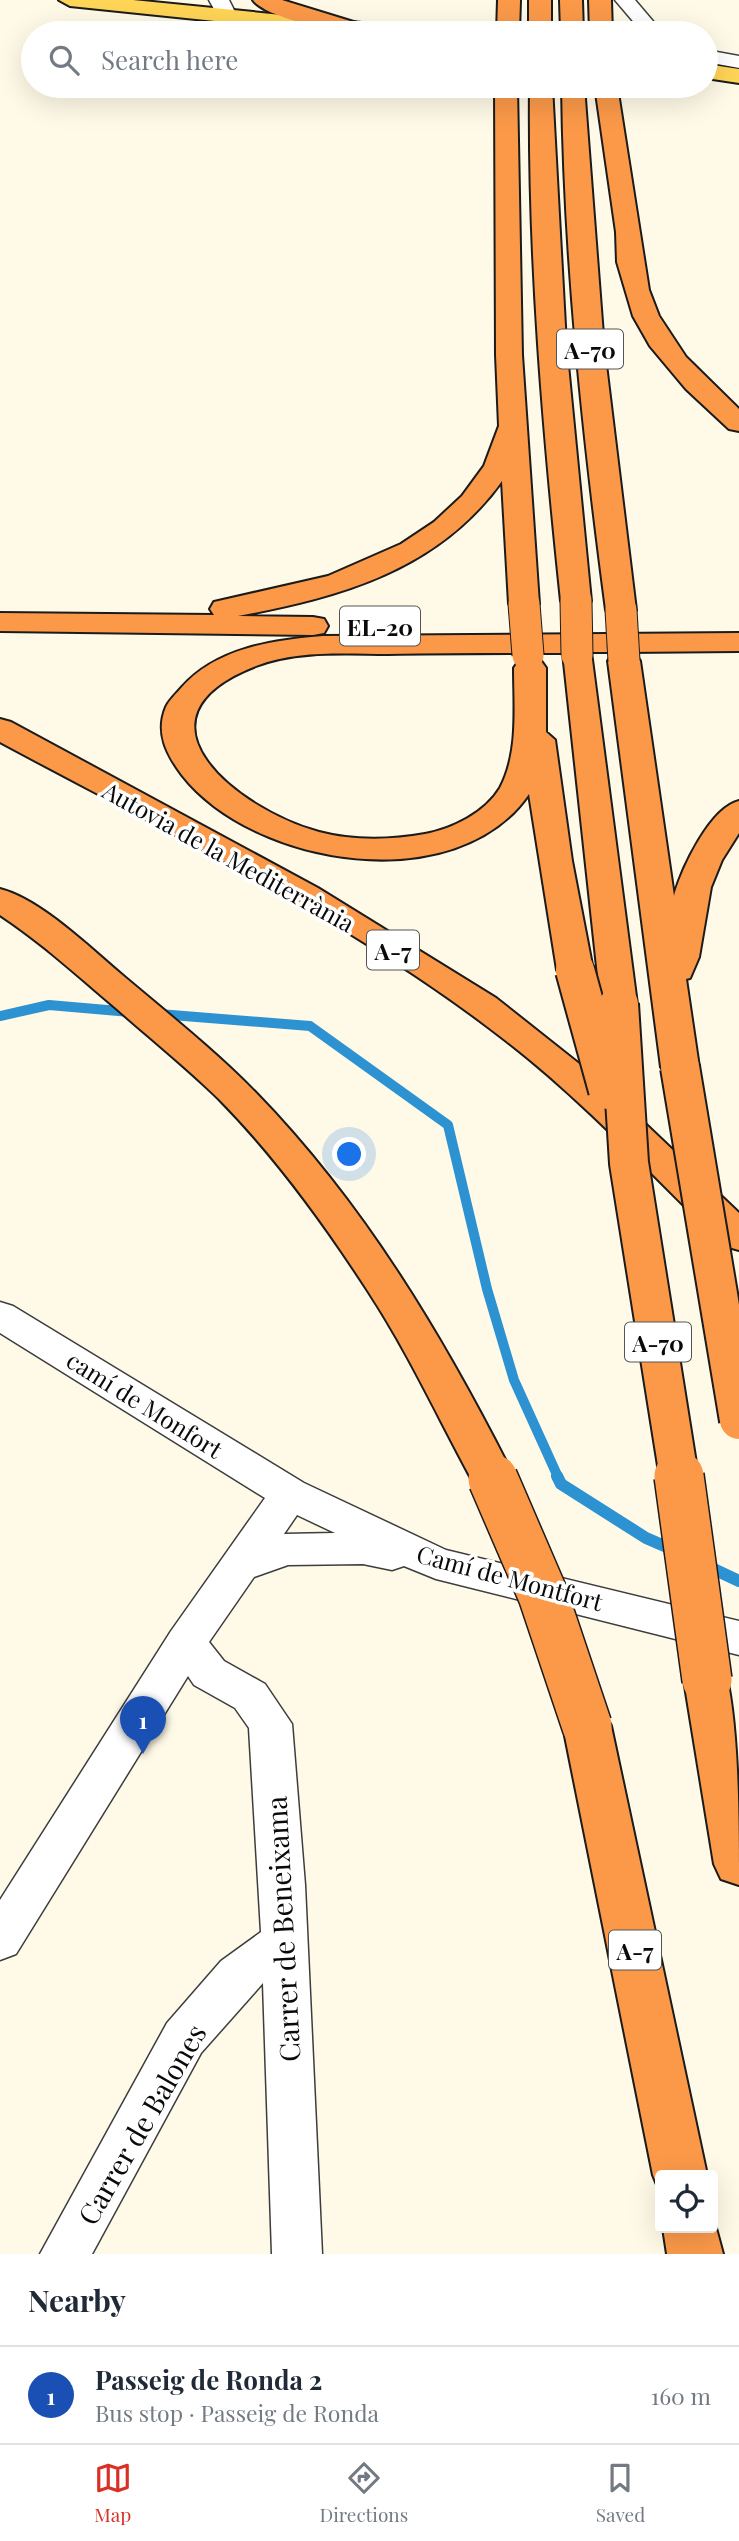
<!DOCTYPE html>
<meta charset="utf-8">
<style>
:root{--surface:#fff;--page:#f6f6f7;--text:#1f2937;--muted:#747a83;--line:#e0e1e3;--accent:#d93025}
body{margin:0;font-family:"Playfair Display",serif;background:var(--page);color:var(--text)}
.controls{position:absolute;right:21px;bottom:21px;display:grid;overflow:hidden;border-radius:7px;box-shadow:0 7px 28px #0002}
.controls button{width:63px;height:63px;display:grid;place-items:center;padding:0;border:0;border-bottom:2px solid var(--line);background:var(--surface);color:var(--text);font:35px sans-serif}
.you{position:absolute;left:350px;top:1155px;width:24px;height:24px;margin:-18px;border:5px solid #fff;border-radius:50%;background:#1a73e8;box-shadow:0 0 0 10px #1a73e833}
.badge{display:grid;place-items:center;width:46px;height:46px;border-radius:50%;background:var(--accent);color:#fff;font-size:23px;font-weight:700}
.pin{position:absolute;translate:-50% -58px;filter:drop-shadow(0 2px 4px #0008)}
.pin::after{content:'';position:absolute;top:37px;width:24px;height:21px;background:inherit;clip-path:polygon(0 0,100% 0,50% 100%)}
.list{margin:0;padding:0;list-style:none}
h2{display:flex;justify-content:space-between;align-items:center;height:91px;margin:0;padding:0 28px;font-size:30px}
h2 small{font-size:23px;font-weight:400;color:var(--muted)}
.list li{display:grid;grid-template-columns:46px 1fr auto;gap:21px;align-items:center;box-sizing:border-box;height:98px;padding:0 28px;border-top:2px solid var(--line)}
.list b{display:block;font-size:26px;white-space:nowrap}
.list p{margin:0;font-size:23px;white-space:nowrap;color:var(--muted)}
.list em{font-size:23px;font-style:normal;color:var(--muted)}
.icon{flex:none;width:38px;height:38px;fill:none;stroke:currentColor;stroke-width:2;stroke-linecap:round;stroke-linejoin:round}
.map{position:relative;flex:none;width:739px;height:2254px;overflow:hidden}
.search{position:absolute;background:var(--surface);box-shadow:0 7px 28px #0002;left:21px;right:21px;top:21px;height:77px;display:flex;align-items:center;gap:18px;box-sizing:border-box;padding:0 24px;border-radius:38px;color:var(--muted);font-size:26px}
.sheet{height:189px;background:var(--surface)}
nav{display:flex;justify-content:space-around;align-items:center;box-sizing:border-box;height:98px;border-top:2px solid var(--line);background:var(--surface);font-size:19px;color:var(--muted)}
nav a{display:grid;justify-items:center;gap:4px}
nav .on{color:var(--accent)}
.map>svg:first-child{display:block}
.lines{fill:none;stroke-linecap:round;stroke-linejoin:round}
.stream-far1{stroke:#2d92d2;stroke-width:10}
.stream{stroke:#2d92d2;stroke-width:12}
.minor-casing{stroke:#3d3d3d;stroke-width:3}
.major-casing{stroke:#1b1b1b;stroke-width:4}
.highway-casing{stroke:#1b1b1b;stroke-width:4}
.minor{fill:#fff;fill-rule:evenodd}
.major{fill:#ffd557;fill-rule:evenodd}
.highway{fill:#fb9949;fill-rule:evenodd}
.highway-bridge-far2-casing{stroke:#1b1b1b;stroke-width:33;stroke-linecap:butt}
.highway-bridge-far1-casing{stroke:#1b1b1b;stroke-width:42;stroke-linecap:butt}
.highway-bridge-casing{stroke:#1b1b1b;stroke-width:52;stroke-linecap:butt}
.highway-bridge-far2{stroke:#fb9949;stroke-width:31}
.highway-bridge-far1{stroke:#fb9949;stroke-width:38}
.highway-bridge{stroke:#fb9949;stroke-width:49}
.labels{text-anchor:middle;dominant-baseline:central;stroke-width:7;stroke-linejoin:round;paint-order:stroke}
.shield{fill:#fff;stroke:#545454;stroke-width:2}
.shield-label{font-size:23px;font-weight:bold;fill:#0a0a0a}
.street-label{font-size:24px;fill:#0a0a0a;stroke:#fff}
.near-street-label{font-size:28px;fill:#0a0a0a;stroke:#fff}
</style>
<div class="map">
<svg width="739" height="2254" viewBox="0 0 739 2254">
<rect width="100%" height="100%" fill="#fffae7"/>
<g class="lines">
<g class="stream-far1">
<polyline points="159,1014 310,1026 448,1125 487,1289 514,1380 558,1477"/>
<polyline points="0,1016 49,1005 130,1012"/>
</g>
<g class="stream">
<polyline points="557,1476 561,1484 646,1538 676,1551"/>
<polyline points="705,1565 739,1581"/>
</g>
<g class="minor-casing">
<g id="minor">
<polygon points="209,0 229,0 237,16 234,20 220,20"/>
<polygon points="615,0 635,0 663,33 643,33"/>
<polygon points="706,50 739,56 739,68 706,62"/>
<path d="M0,1302L13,1306L304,1483L446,1550L739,1621V1655L436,1579L404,1566L392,1570L363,1564L288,1565L254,1577L209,1642L224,1661L265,1684L292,1724L305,1885L322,2254H272L263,1983L201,2053L92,2254H40L167,2023L221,1961L261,1932L249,1728L235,1708L194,1685L188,1676L16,1954L0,1960V1900L171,1631L265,1498L0,1333ZM297,1515L335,1533L284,1534Z"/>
</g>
</g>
<g class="major-casing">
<g id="major">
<polygon points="59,0 133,0 392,26 403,33 331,33 70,6"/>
<polygon points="706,64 739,69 739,83 706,78"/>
</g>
</g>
<g class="highway-casing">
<g id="highway">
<path d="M253,0H282L360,24L363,29L360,33C338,33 266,18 253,0Z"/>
<polygon points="498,0 520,0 519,33 497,33"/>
<rect x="529" y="0" width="22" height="33"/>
<polygon points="560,0 582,0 583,33 561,33"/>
<polygon points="589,0 611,0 612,33 590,33"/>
<path d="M495,86H517L522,355L539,604L535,610L524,613L513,610L509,604L502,481C438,570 341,597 238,616L313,617L324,619L328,626L324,633L313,635L0,631V613L214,615L210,609L214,602L328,576L401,544L434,522L462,496L484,466L499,426L496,355Z"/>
<path d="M530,86H552L566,344L591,601L587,607L576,610L565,607L561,601C543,431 528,257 530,86Z"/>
<path d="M562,86H584L604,348L636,610L632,617L621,619L610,617L606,610C583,437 564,260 562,86Z"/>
<polygon points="595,86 617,86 649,290 659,316 686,357 739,409 739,431 729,429 686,389 650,346 633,316 617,262 616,232"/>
<path d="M739,633V651L626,652L635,654L640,661L674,896C682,868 710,808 739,801V833L722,860L711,887L699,957L690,978L686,979L699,1067L693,1076L680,1079L667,1076L661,1067L608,661L613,654L621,652H591L637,1004L632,1012L619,1015L606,1012L601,1004L563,653C505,653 446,653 388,654C345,654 297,650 256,666C121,718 238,810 319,832C353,841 391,840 425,834C452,829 485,813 500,788C519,752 514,707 514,668L519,661L530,659L541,661L546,668V732L555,740L572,861L593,970L588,978L575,981L562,978L557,970L529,794C457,899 254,867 182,775C167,755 155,733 166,707C169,700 177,693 182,687C217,648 273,640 323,636Z"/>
<path d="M0,719L11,722L318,888L496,998L597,1078L739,1213V1250L725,1246C653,1176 584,1101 505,1040C353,921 169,833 0,742Z"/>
<path d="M0,889C40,899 89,947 121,974C167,1013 214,1050 256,1093C365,1205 445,1340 515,1479L508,1491L493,1495L478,1491C441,1424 410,1355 368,1291C324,1223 276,1157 219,1099C186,1067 150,1038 116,1008C78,976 41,942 0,915Z"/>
<path d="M707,1661L724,1667C739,1718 739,1825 739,1885L721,1879L714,1864L684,1680L690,1667Z"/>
<polygon points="587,1707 604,1712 611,1726 707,2175 660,2175 660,2192 653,2175 563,1726 570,1712"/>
<polygon points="713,2217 723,2254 667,2254 663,2228 713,2228"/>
</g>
</g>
<use href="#minor" class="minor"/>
<use href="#major" class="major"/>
<use href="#highway" class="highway"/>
<g class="highway-bridge-far2-casing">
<g id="highway-bridge-far2">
<polyline points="576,601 577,655"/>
<polyline points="524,604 528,655"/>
<polyline points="621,610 624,661"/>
</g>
</g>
<g class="highway-bridge-far1-casing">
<g id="highway-bridge-far1">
<polyline points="575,970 608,1090"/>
<polyline points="619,1004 629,1163 679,1477"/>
<polyline points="680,1067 739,1420"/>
</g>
</g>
<g class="highway-bridge-casing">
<g id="highway-bridge">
<polyline points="679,1476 707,1680"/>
<polyline points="493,1479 543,1595 587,1726"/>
</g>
</g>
<use href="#highway-bridge-far2" class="highway-bridge-far2"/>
<use href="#highway-bridge-far1" class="highway-bridge-far1"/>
<use href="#highway-bridge" class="highway-bridge"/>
</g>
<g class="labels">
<g class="shield">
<rect x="557" y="329.5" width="66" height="39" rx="5"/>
<rect x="340" y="606.5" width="80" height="39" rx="5"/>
<rect x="367" y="930.5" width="52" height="39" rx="5"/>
<rect x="625" y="1322.5" width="66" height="39" rx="5"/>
<rect x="609" y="1930.5" width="52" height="39" rx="5"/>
</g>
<g class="shield-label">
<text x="590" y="349">A-70</text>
<text x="380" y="626">EL-20</text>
<text x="393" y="950">A-7</text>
<text x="658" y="1342">A-70</text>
<text x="635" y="1950">A-7</text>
</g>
<g class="street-label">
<text transform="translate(229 856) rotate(29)">Autovia de la Mediterrània</text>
<text transform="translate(145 1404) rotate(32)">camí de Monfort</text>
<text transform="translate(510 1577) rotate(15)">Camí de Montfort</text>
</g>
<g class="near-street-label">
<text transform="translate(282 1929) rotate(-93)">Carrer de Beneixama</text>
<text transform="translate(141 2124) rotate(-60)">Carrer de Balones</text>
</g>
</g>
</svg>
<div class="controls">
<button><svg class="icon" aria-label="locate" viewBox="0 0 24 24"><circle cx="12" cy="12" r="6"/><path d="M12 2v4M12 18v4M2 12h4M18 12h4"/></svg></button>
</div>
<div class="you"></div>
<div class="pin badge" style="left:143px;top:1754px;background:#1a4fb4">1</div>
<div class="search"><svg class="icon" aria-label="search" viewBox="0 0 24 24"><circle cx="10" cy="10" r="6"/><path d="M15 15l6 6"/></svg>Search here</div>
</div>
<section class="sheet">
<h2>Nearby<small></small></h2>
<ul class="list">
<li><span class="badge" style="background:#1a4fb4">1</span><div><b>Passeig de Ronda 2</b><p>Bus stop · Passeig de Ronda</p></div><em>160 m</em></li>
</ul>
</section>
<nav>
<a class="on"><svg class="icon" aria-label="map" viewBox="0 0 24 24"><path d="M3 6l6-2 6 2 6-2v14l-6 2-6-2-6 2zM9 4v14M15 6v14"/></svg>Map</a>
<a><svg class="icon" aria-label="directions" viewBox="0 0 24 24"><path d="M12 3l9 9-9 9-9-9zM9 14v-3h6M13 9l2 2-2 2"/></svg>Directions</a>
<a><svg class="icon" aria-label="saved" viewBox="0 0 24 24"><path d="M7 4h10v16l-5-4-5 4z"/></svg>Saved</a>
</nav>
